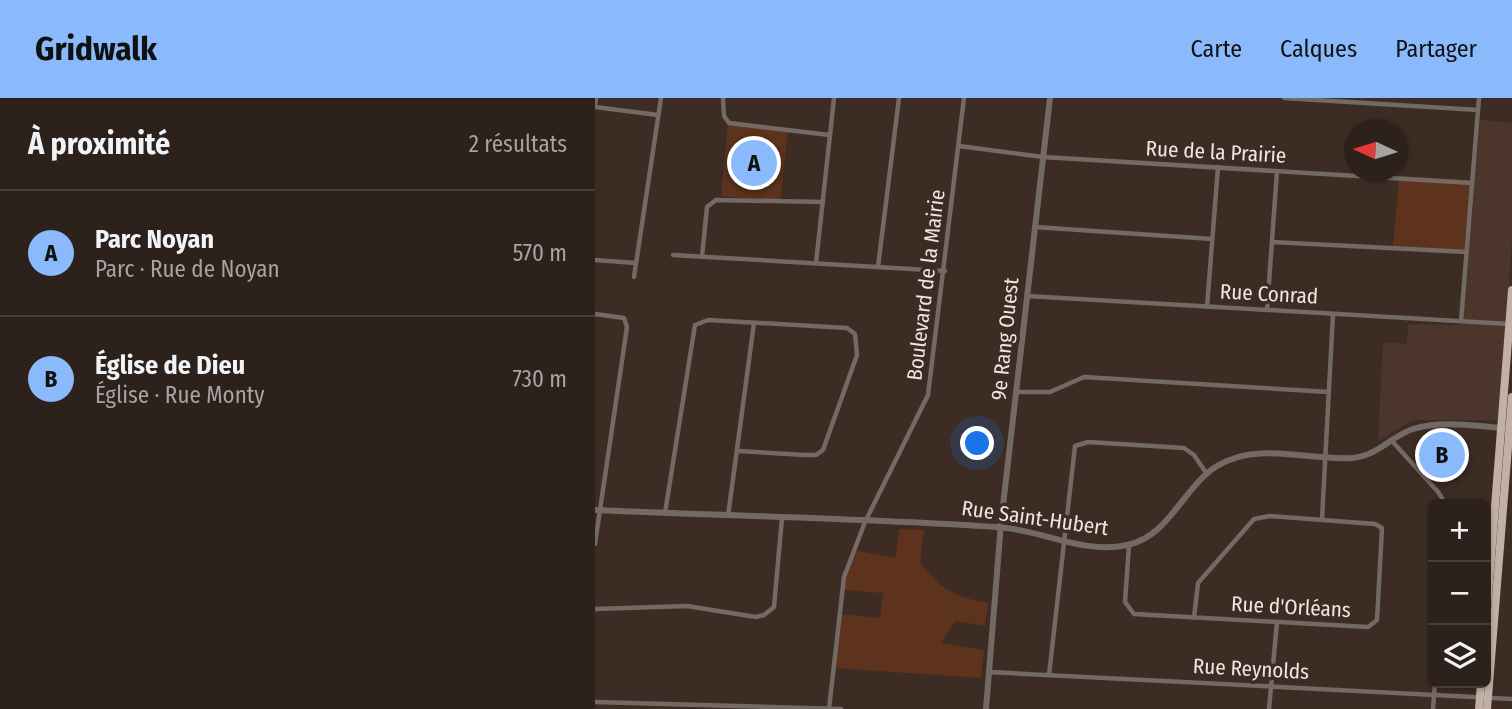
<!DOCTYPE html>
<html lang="fr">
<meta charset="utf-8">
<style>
:root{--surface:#2d211b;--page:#392e28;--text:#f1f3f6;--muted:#a7a3a3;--line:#483e3a;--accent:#8abafc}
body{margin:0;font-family:"Fira Sans Condensed",sans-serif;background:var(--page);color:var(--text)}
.controls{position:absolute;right:21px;bottom:21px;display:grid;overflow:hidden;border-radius:10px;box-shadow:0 2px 5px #0004}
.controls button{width:63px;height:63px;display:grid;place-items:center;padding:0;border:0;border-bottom:2px solid var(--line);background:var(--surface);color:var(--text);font:35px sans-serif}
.compass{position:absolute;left:749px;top:21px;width:63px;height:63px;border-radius:50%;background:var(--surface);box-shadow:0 2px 5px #0004;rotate:274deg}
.you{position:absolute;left:383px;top:346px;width:24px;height:24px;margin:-18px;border:5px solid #fff;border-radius:50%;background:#1a73e8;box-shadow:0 0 0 10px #1a73e833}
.badge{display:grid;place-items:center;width:46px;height:46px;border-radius:50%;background:var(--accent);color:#111;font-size:23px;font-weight:700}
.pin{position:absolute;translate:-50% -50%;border:4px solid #fff;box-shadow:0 2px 7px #0006}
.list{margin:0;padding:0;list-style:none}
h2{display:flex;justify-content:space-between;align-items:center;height:91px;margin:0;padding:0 28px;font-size:30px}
h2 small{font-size:23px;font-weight:400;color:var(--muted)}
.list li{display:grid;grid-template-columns:46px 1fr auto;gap:21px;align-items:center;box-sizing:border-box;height:126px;padding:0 28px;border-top:2px solid var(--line)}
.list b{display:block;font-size:26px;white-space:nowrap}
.list p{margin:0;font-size:23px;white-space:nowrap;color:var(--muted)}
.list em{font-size:23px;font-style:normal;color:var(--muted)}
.icon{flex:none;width:38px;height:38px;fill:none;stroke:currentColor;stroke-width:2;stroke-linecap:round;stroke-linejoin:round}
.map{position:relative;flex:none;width:917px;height:611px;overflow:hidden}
header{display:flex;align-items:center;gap:42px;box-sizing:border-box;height:98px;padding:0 35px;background:var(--accent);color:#111}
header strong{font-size:33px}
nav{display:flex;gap:38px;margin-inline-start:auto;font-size:24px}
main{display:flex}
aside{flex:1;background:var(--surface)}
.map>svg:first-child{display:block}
.built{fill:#4c362c}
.green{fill:#5d331d}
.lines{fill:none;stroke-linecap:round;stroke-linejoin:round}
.minor{stroke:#736a66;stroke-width:4.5}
.tertiary{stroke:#736a66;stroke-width:6}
.trunk{stroke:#c2b0a6;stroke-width:8}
.labels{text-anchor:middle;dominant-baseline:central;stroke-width:7;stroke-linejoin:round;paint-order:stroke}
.street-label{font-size:21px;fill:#f0e5e0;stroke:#3c2c24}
</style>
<header>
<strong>Gridwalk</strong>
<nav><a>Carte</a><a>Calques</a><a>Partager</a></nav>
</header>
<main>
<aside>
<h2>À proximité<small>2 résultats</small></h2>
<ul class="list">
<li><span class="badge">A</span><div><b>Parc Noyan</b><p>Parc · Rue de Noyan</p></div><em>570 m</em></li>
<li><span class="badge">B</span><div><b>Église de Dieu</b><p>Église · Rue Monty</p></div><em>730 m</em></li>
</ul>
</aside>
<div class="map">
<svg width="917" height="611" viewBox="0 0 917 611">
<rect width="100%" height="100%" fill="#3c2c24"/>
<polygon class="built" points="885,22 917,25 917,136 906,322 818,322 783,343 788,244 812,246 813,226 867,227"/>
<g class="green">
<polygon points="133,26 193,32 185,103 126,98"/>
<polygon points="804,78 876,82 869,154 798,150"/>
<path d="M304,431L329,432L325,464C348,493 357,498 393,505L390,528L361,523L345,545L389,552L386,580L239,570L244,516L285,520L288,495L247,492L258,452L301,460Z"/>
</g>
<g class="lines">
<g class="minor">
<polyline points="128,0 129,18 134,25 235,37"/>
<polyline points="689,0 883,12"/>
<polyline points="0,8 1,0"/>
<polyline points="0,9 63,17"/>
<polyline points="364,48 448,59 877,85"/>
<polyline points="440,129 617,141"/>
<polyline points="677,144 872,154"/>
<polyline points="78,157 350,173"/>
<polyline points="107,159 112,109 121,102 228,104"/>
<polyline points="0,162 41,165"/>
<polyline points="221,165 239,0"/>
<polyline points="283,169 304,0"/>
<polyline points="39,179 66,0"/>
<polyline points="432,198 914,226"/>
<polyline points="612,209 623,69"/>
<polyline points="672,212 682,73"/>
<polyline points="0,216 29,220 32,229 0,446"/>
<polyline points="866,223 884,0"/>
<polyline points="421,294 455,294 489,279 734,294"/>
<polyline points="797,343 844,395 850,406"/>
<polyline points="70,415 100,227 113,222 252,230 260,236 262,257 228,352 221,357 210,357 143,353"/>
<polyline points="133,418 159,225"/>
<polyline points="727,421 738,216"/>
<polyline points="534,447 530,504 539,516 773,529 782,522 787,430 780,426 675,418 659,421 603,485 599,520"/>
<polyline points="0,511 92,508 161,519 169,517 179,509 187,420"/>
<polyline points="394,574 917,601"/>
<polyline points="454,577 480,348 493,344 589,350 599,357 612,376"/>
<polyline points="0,604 246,611"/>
<polyline points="234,611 249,479 270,424 333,297 369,0"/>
<polyline points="674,611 682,524"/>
<polyline points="838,611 840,585"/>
</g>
<g class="tertiary">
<path d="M0,412C134,418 268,420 402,429C445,431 489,457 532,447C575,438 588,389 622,368C663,343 713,363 757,360C783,358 796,338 818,331C845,322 880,328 908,330"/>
<polyline points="391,611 406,425 455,0"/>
</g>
<g class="trunk">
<polyline points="891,523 917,192"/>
<polyline points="884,611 886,585"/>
<polyline points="892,611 917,299"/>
</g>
</g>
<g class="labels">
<g class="street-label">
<text transform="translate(621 54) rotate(3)">Rue de la Prairie</text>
<text transform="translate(331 187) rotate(-83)">Boulevard de la Mairie</text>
<text transform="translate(674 196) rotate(3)">Rue Conrad</text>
<text transform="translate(410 241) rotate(-84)">9e Rang Ouest</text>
<text transform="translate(440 420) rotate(8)">Rue Saint-Hubert</text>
<text transform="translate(696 509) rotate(3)">Rue d'Orléans</text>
<text transform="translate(656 571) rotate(3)">Rue Reynolds</text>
</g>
</g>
</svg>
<div class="controls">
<button>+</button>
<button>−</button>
<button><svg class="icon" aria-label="layers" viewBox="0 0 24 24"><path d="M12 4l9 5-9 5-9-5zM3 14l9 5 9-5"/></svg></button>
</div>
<svg class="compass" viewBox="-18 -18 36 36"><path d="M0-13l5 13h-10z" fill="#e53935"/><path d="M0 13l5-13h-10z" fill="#a7a3a3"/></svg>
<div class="you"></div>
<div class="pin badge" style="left:159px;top:65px">A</div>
<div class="pin badge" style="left:847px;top:357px">B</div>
</div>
</main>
